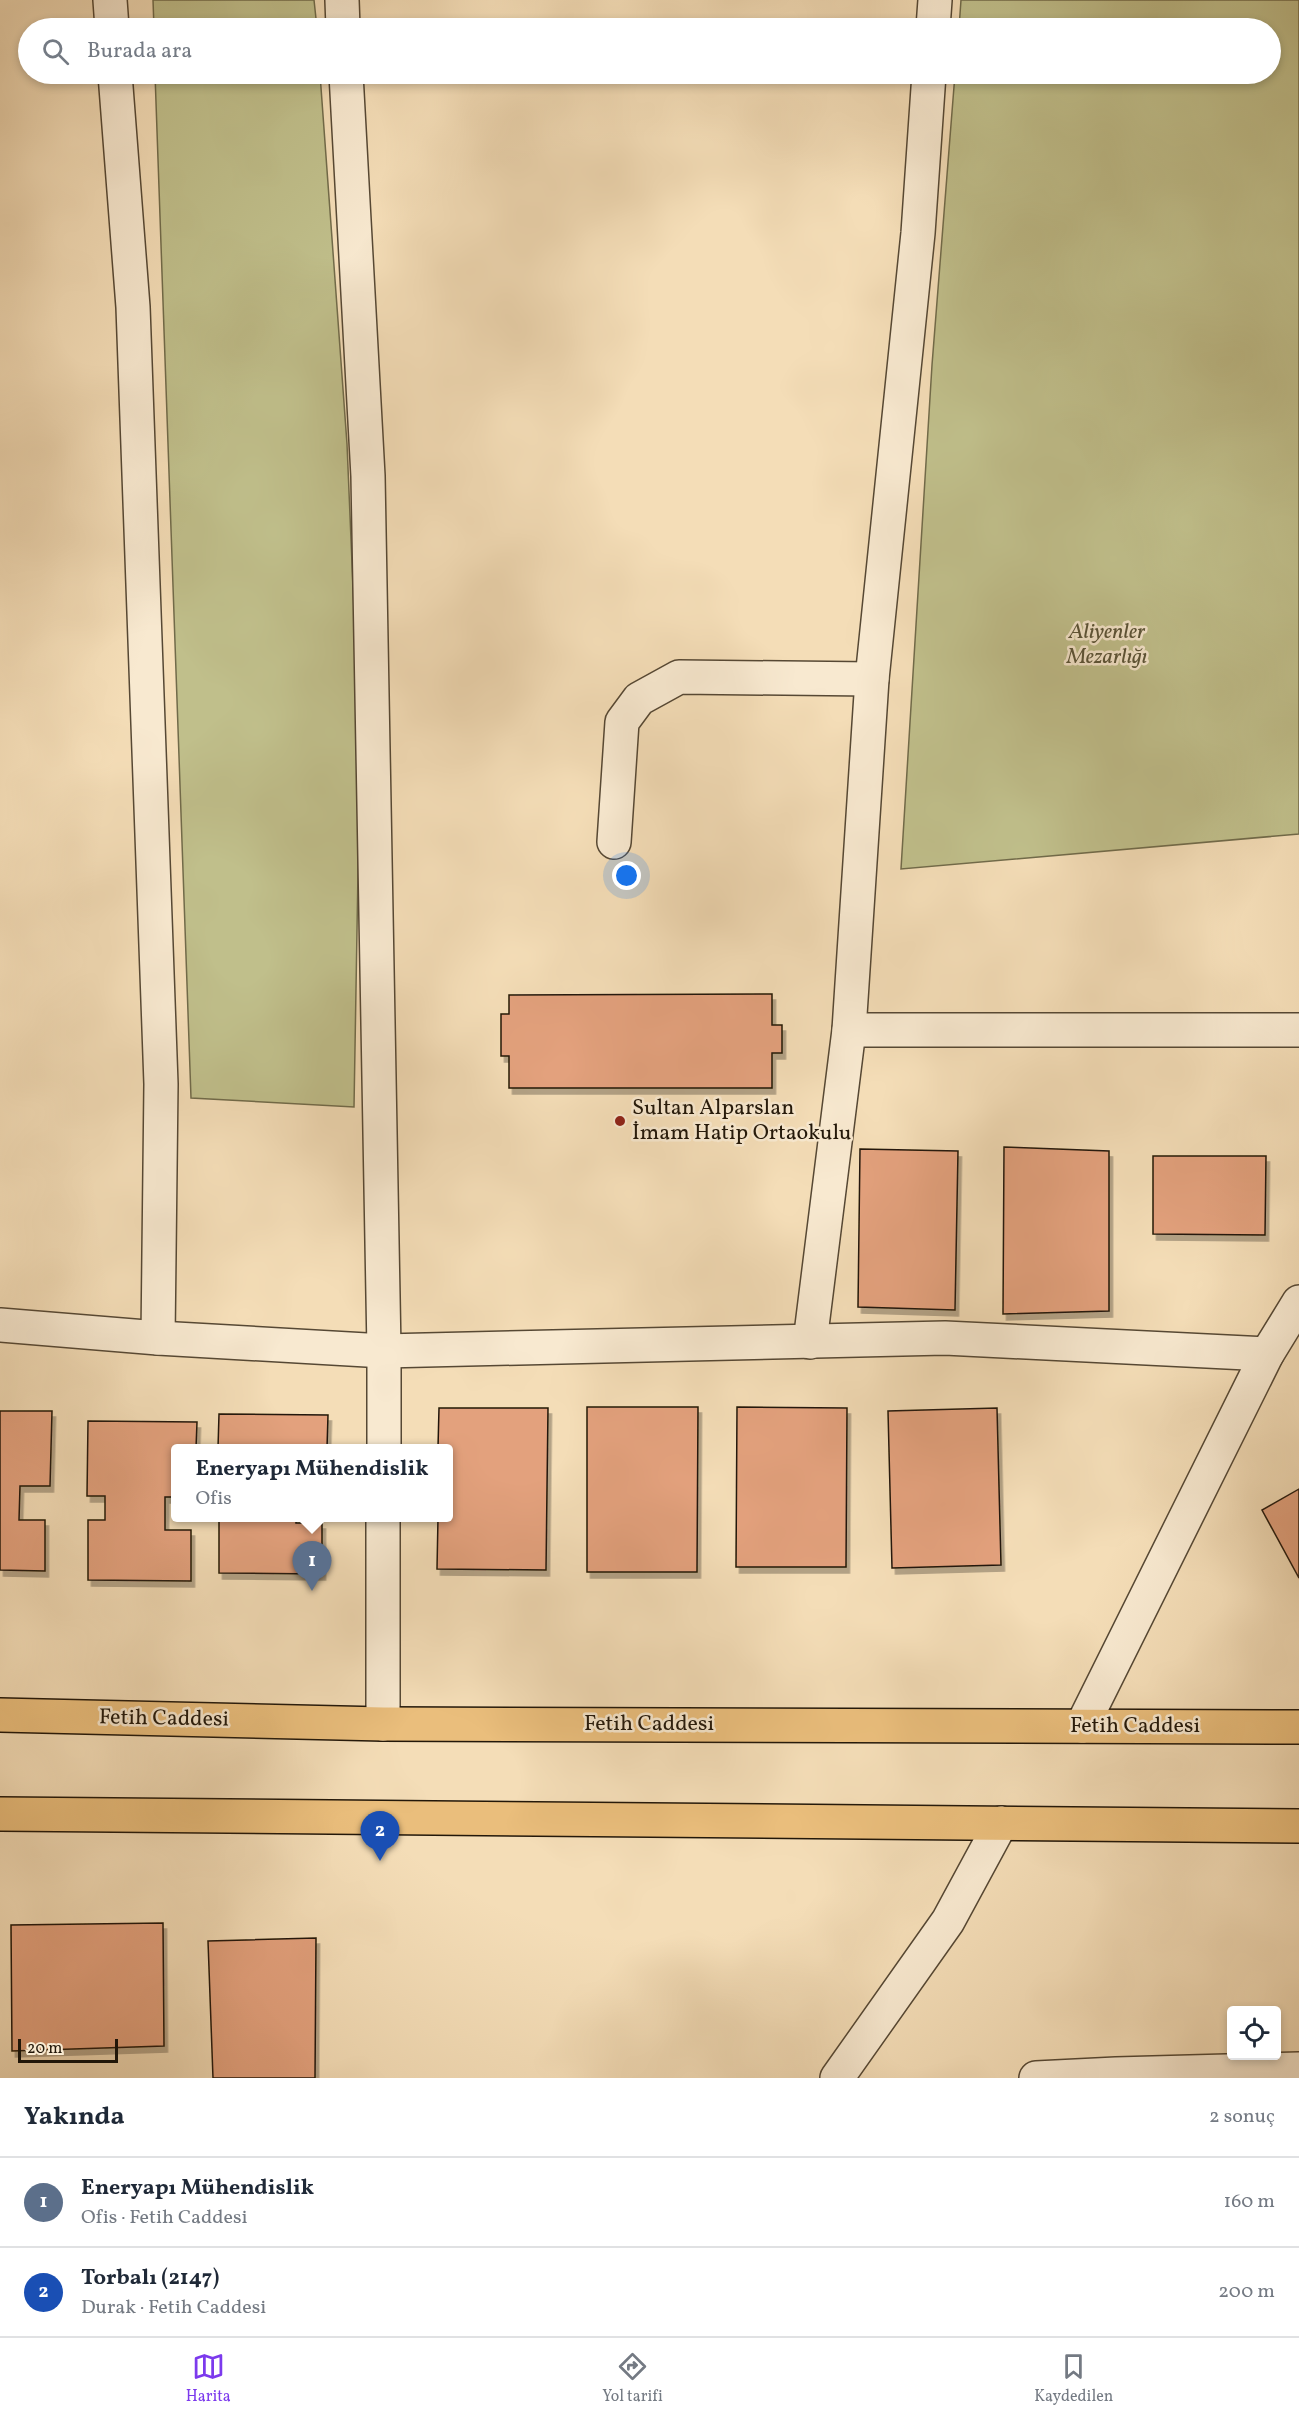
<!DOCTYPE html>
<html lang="tr">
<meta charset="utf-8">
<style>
:root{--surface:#fff;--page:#f6f6f7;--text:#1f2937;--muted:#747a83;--line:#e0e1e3;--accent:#7c3aed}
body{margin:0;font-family:Vollkorn,serif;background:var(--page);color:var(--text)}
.controls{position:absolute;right:18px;bottom:18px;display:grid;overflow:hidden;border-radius:6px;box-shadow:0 3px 9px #0003}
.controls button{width:54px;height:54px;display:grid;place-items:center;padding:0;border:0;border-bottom:2px solid var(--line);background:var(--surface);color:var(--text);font:30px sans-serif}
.scale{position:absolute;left:18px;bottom:15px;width:100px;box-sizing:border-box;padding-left:6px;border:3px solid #221709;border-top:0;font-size:16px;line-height:21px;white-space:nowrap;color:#221709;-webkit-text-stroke:4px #f8e9d0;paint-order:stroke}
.you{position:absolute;left:627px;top:876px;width:21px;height:21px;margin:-15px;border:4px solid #fff;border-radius:50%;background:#1a73e8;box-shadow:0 0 0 9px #1a73e833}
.badge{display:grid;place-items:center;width:39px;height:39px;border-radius:50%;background:var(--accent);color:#fff;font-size:20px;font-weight:700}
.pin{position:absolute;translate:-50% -50px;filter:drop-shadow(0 2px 3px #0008)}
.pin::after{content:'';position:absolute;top:32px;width:21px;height:18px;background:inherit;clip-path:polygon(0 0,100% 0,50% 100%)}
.popup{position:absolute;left:171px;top:1444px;width:282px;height:78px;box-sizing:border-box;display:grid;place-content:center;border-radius:6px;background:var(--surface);filter:drop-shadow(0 2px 4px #0005);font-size:20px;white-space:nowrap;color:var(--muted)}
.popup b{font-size:22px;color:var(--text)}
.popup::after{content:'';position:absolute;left:50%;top:100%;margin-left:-12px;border:12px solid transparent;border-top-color:var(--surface)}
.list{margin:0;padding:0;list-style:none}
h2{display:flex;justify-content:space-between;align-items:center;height:78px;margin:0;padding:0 24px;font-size:26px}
h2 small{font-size:20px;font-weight:400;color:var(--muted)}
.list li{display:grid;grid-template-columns:39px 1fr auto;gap:18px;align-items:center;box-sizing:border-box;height:90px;padding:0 24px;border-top:2px solid var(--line)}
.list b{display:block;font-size:22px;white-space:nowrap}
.list p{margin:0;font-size:20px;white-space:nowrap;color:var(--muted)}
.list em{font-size:20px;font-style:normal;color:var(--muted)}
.icon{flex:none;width:33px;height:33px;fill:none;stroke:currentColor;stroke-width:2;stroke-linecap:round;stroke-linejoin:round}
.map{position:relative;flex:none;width:1299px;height:2078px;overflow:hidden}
.search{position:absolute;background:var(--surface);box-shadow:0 3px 9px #0003;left:18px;right:18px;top:18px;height:66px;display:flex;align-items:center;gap:15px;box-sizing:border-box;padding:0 21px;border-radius:33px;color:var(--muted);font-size:22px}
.sheet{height:258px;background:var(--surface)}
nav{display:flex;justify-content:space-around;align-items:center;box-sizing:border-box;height:84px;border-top:2px solid var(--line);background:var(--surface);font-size:16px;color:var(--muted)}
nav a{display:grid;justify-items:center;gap:3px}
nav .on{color:var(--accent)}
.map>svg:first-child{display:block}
.green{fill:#c0bf8b;stroke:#716b4a;stroke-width:1.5}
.building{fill:#e3a17d;stroke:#221709;stroke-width:1.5;filter:url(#shadow)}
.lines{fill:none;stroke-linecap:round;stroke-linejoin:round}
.street-casing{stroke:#564834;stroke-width:36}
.primary-casing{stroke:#221709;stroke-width:36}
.street{stroke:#f8e9d0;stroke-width:33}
.primary{stroke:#eabe7c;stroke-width:33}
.poi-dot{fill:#8f2418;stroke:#f8e9d0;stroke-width:2}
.labels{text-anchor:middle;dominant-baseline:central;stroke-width:5;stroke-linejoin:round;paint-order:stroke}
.park-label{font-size:22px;font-style:italic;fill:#595236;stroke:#f8e9d0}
.poi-label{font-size:22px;fill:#221709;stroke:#f8e9d0;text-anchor:start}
.street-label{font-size:22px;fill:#221709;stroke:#f8e9d0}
</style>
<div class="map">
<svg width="1299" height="2078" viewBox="0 0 1299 2078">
<defs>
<filter id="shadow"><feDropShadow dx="3.5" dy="6" stdDeviation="0" flood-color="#0004"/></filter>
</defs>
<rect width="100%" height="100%" fill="#f4ddb7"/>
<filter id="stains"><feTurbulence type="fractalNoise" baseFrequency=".00333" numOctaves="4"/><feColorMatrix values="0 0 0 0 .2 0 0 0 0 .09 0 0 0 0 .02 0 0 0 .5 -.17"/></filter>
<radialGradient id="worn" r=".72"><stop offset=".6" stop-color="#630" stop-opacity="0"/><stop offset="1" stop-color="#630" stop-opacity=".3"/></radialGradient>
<g class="green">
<polygon points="153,0 314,0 317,28 154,28"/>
<polygon points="961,0 1299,0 1299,834 901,869 932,365 955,74 1270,74 1270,28 959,28"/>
<polygon points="155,74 320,74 347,444 360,754 354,1107 191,1098"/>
</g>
<g class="building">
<polygon points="772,994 772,1025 782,1025 782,1053 772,1053 772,1088 509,1088 509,1056 501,1056 501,1014 509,1014 509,995"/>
<polygon points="1004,1147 1109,1151 1109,1311 1003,1314"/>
<polygon points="860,1149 958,1151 955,1310 858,1307"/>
<polygon points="1153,1156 1266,1156 1265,1235 1153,1234"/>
<polygon points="587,1407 698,1407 697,1572 587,1572"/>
<polygon points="737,1407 847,1408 846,1567 736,1567"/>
<polygon points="439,1408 548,1408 546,1570 437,1569 438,1518 448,1518 448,1448 438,1448"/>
<polygon points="997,1408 1001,1565 892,1568 888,1411"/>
<polygon points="0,1411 52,1411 50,1486 20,1486 19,1520 45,1520 45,1571 0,1570"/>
<polygon points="219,1414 328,1415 327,1448 218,1448"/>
<polygon points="88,1421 197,1422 196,1448 176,1448 176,1497 165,1497 165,1530 191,1530 191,1581 88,1580 88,1520 105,1520 105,1496 87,1496"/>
<polygon points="1299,1489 1299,1578 1262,1510"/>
<polygon points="219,1518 296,1518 296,1523 322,1523 322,1574 219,1573"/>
<polygon points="163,1923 164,2046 12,2051 11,1925"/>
<polygon points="316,1938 315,2078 213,2078 208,1941"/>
</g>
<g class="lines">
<g class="street-casing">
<g id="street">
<polyline points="110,0 112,28"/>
<polyline points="342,0 343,28"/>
<polyline points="933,28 935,0"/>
<polyline points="115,74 133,307 161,1084 158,1338"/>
<polyline points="346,74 368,476 384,1351 384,1448"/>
<polyline points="614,842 622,722 639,699 679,677 872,679"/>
<polyline points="849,1030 1299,1030"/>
<polyline points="0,1325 158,1338 384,1351 945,1338 1267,1354"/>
<polyline points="810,1342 849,1030 872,679 918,233 929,74"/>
<polyline points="383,1724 383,1518"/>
<polyline points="1082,1726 1267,1354 1299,1302"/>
<polyline points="837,2078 948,1921 1001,1823"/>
<polyline points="1036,2078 1116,2074 1299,2069"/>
</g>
</g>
<g class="primary-casing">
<g id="primary">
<polyline points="0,1715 383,1724 1299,1727"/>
<polyline points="0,1814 1299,1826"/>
</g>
</g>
<use href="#street" class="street"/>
<use href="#primary" class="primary"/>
</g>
<circle class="poi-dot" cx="620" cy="1121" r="6"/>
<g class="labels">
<g class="park-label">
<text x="1107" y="632">Aliyenler<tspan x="1107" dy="25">Mezarlığı</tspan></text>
</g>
<g class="poi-label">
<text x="632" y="1108">Sultan Alparslan<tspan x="632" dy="25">İmam Hatip Ortaokulu</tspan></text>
</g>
<g class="street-label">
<text transform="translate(164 1719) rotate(1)">Fetih Caddesi</text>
<text x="649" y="1724">Fetih Caddesi</text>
<text x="1135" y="1726">Fetih Caddesi</text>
</g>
</g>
<rect width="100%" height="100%" filter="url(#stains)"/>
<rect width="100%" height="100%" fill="url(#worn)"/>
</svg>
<div class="controls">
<button><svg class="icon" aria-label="locate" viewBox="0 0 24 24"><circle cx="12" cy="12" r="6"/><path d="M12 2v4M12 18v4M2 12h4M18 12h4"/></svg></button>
</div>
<div class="scale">20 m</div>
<div class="you"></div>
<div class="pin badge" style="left:312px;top:1591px;background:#5c6f8a">1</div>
<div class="popup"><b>Eneryapı Mühendislik</b>Ofis</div>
<div class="pin badge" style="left:380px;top:1861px;background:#1a4fb4">2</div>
<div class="search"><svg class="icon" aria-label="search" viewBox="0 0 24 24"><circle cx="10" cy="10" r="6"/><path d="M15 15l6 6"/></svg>Burada ara</div>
</div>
<section class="sheet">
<h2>Yakında<small>2 sonuç</small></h2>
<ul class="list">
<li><span class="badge" style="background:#5c6f8a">1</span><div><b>Eneryapı Mühendislik</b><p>Ofis · Fetih Caddesi</p></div><em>160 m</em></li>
<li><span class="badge" style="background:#1a4fb4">2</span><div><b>Torbalı (2147)</b><p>Durak · Fetih Caddesi</p></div><em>200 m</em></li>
</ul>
</section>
<nav>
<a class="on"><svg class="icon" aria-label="map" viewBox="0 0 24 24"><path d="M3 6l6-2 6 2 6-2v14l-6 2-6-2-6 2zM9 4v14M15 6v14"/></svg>Harita</a>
<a><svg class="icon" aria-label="directions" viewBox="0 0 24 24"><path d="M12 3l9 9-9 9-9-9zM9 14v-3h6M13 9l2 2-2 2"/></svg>Yol tarifi</a>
<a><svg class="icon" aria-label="saved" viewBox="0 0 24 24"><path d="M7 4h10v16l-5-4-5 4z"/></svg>Kaydedilen</a>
</nav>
